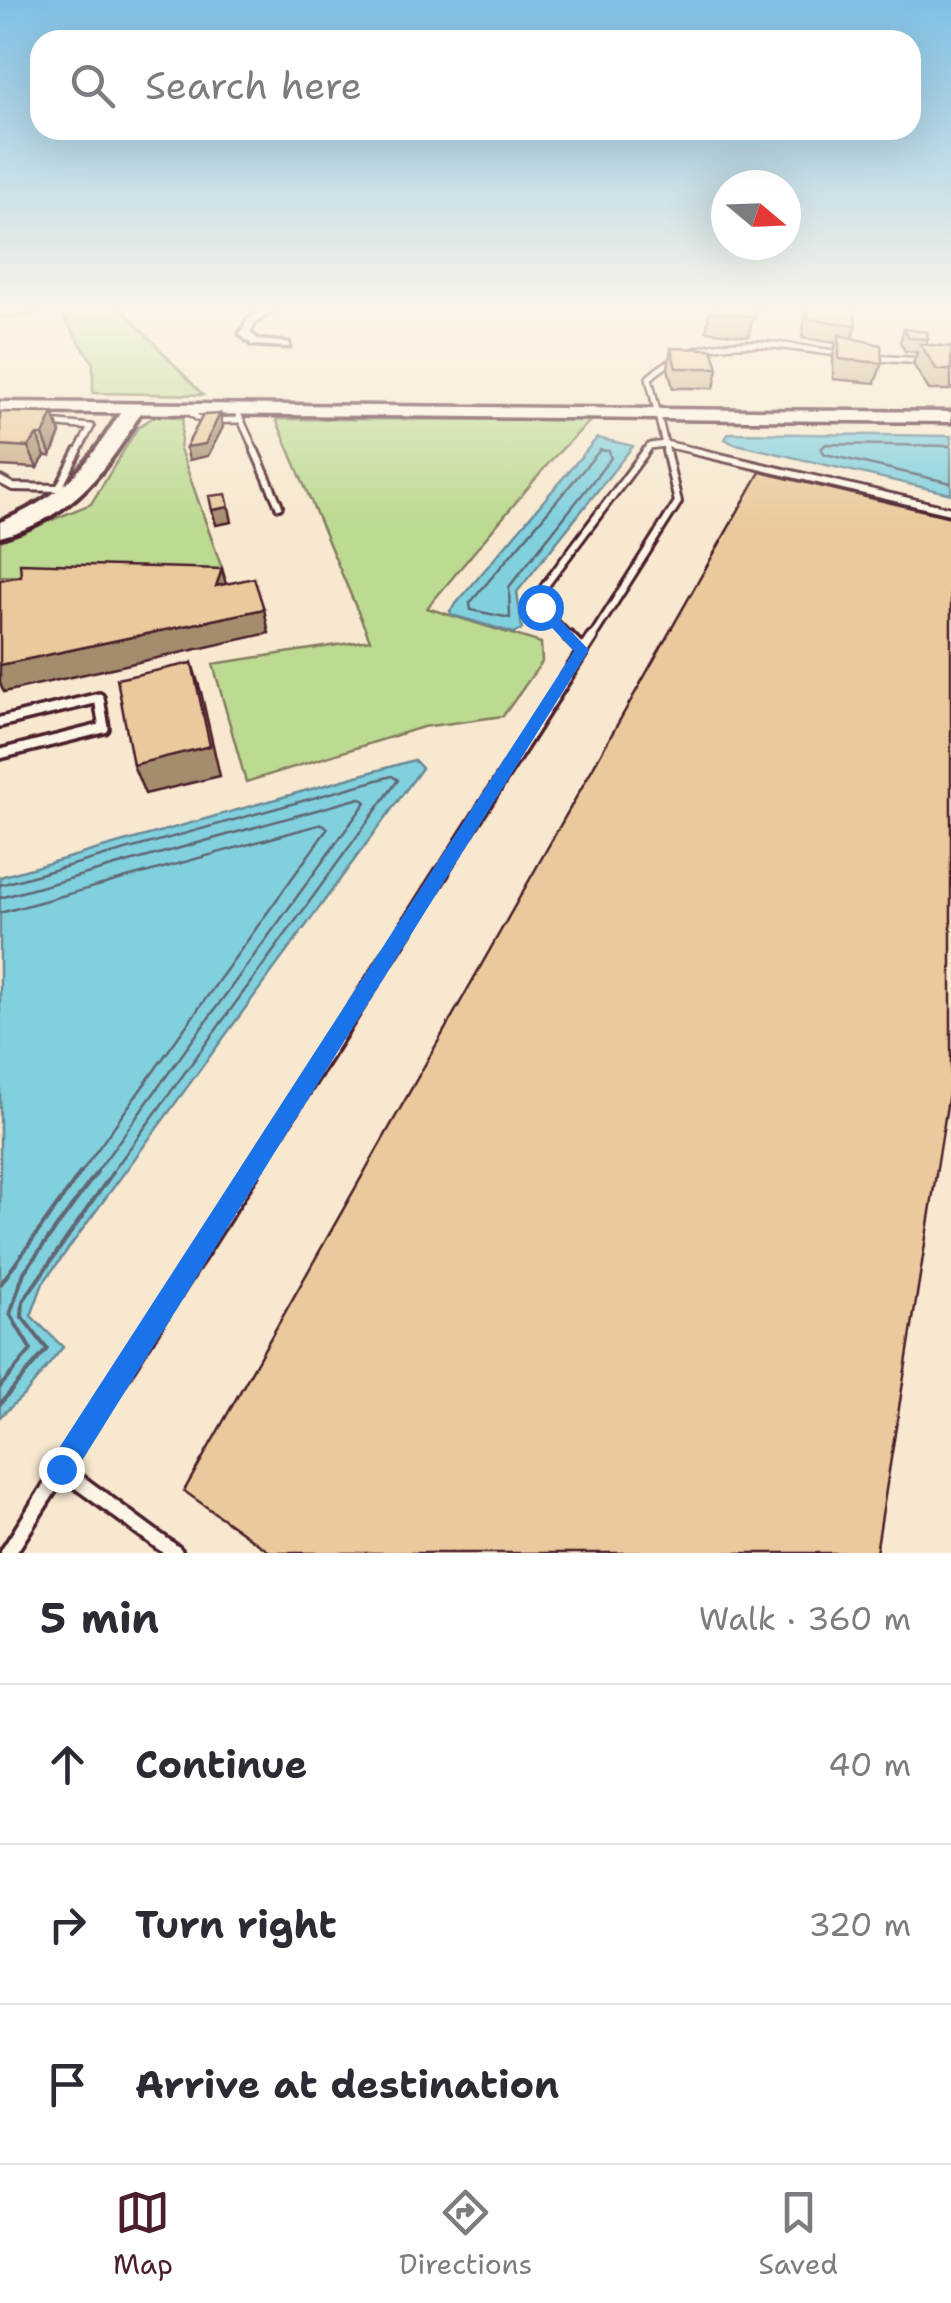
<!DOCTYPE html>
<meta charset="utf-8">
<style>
:root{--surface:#fff;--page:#f2f2f3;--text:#2b2b33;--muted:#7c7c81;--line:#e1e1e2;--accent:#4a1f2b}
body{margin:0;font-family:"Shantell Sans",sans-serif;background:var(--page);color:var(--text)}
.compass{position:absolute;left:711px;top:170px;width:90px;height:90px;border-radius:50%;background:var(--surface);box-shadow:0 10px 40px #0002;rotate:109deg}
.stop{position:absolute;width:30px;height:30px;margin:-22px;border:8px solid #1a73e8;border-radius:50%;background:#fff}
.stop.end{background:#1a73e8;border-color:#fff;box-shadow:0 2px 10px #0008}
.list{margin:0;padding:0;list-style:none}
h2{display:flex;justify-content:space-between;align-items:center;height:130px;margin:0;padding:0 40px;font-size:42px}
h2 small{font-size:32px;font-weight:400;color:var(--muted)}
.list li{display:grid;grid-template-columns:65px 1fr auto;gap:30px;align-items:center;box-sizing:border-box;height:160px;padding:0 40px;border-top:2px solid var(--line)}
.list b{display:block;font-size:38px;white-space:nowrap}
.list em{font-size:32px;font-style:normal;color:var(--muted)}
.icon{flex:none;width:55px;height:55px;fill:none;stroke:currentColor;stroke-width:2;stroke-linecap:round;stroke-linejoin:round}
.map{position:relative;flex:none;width:951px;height:1553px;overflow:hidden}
.search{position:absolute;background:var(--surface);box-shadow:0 10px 40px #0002;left:30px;right:30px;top:30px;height:110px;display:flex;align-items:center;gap:25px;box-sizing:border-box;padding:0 35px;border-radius:30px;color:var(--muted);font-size:38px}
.sheet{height:610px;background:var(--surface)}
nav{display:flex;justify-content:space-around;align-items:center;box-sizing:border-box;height:140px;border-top:2px solid var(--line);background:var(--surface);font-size:28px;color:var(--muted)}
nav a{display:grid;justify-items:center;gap:5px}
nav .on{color:var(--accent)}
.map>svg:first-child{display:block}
.green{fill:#bcda92;stroke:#837c5e;stroke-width:2.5}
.water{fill:#81d0de;stroke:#6b8996;stroke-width:2.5}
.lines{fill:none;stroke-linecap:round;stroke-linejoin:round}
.shore-far1{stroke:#606673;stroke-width:2.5}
.shore{stroke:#606673;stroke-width:4}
.lane-far4-casing{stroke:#4a1f2b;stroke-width:10}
.lane-far3-casing{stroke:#4a1f2b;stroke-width:12}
.lane-far2-casing{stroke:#4a1f2b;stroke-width:16}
.lane-far1-casing{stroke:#4a1f2b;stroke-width:19}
.lane-casing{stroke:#4a1f2b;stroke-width:21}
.street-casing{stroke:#4a1f2b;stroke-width:7}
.primary-casing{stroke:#4a1f2b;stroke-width:7}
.highway-casing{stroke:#4a1f2b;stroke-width:8}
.lane-far4{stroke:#fcf5e5;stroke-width:5}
.lane-far3{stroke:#fcf5e5;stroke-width:6}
.lane-far2{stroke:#fcf5e5;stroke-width:9}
.lane-far1{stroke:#fcf5e5;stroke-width:11}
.lane{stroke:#fcf5e5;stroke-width:14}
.street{fill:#fcf5e5;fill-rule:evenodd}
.primary{fill:#fcf5e5;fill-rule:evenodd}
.highway{fill:#fcf5e5;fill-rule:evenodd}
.wall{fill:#c9ae86;stroke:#4a1f2b;stroke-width:2.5}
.shaded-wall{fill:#a48d6d;stroke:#4a1f2b;stroke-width:2.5}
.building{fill:#eaca9c;stroke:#4a1f2b;stroke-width:2.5}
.route{fill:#1a73e8}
</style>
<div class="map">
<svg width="951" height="1553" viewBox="0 0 951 1553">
<rect width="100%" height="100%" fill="#f7e8cf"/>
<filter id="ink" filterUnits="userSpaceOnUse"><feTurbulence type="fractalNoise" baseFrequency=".01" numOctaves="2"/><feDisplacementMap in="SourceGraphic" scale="20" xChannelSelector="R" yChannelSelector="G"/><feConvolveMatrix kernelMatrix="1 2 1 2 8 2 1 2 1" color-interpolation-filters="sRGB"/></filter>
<g filter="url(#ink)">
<g class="green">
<polygon points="0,306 119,306 203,395 93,393 93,363 59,310 0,318"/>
<polygon points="157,415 183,418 180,449 225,577 0,576 0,541 91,504 138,427"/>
<polygon points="276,419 591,420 553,458 427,608 541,643 542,662 503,716 423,727 246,782 213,664 370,640"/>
</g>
<g class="water">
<polygon points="729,433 951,436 951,494 732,443 725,439"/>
<polygon points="597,438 633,446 517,592 522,629 514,633 452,615 450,611"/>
<polygon points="414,760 422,768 43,1283 31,1316 63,1347 26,1393 0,1417 0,877"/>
</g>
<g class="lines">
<g class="shore-far1">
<polyline points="951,446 826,444 821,449 825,454 951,483"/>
<polygon points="600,450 609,451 611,458 509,587 510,618 471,610 470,603"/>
<polyline points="0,885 392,776 398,780 111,1174"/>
<polyline points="0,898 360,798 366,802 95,1174"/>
<polyline points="0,913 322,824 328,828 80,1174"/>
</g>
<g class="shore">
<polyline points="0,1285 81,1172"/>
<polyline points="0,1387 31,1350 10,1314 24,1272 97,1172"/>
<polyline points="0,1404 47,1349 22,1317 23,1301 113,1172"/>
</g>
<g class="lane-far4-casing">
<g id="lane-far4">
<polyline points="874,358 923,361"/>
<polyline points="184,408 202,421 240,420"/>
<polyline points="236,409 256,453"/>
<polyline points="48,423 91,427 77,453"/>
<polyline points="644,453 650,446 665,444 705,453"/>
<path d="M667,453L649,378C704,327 776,346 844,354"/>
</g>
</g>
<g class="lane-far3-casing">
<g id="lane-far3">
<polyline points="255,451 279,506"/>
<polyline points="694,451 951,511"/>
<polyline points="0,480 13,487 59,488 78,451"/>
<polyline points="571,639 540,607 544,587 646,451"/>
<polyline points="591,639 678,502 666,451"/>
</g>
</g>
<g class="lane-far2-casing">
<g id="lane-far2">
<polyline points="569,637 582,650"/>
<polyline points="0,722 99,698 104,728 0,754"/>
<polyline points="440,875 592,637"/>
</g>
</g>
<g class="lane-far1-casing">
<polyline id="lane-far1" points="250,1174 442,872"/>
</g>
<g class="lane-casing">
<g id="lane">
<polyline points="61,1469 175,1553"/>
<polyline points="8,1553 251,1172"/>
</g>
</g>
<g class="street-casing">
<polygon id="street" points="267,306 278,306 255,323 250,333 259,340 289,343 289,347 252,345 240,334 248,319"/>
</g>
<g class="primary-casing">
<polygon id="primary" points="0,402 951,412 951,422 0,412"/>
</g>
<g class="highway-casing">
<path id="highway" d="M126,404L143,408C109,469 71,519 0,537V522C69,494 88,464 126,404Z"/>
</g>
<use href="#lane-far4" class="lane-far4"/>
<use href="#lane-far3" class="lane-far3"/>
<use href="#lane-far2" class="lane-far2"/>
<use href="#lane-far1" class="lane-far1"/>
<use href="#lane" class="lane"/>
<use href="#street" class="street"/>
<use href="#primary" class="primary"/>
<use href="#highway" class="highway"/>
</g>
<g class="wall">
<polygon points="713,306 761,306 752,321 749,336 706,331 710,312"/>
<polygon points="806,306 854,306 856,325 852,338 882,363 875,383 833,379 833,355 836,343 802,338"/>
<polygon points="904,329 928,339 926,345 951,347 951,390 929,390 913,364 917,352 905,351 900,342"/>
<polygon points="671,348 718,368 714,388 673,388 668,368"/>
<polygon points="0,412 53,413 60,433 51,456 45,456 37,468 0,466"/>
</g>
<g class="shaded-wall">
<polygon points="755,306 761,306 752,321"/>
<polygon points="53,413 60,433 51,456 43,435"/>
<polygon points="220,414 223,427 208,456 189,460 186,447"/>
<polygon points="37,435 45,456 37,468 28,447"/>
<polygon points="229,507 232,522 216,525 212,510"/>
<polygon points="222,569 228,593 216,586"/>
<polygon points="264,609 269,633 4,692 0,683 0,665"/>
<polygon points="192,663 201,692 220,776 145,794 133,765"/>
</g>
<g class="building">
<polygon points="713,306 755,306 753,316 710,312"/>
<polygon points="808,306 854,306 856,325 807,319"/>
<polygon points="904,329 927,332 928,339 909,338"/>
<polygon points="839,335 881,345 882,363 839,359"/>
<polygon points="920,344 951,347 951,370 937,370"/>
<polygon points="671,348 712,349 718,368 676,368"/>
<polygon points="0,412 53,413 43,435 37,435 28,447 0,445"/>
<polygon points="220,414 205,444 186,447 203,415"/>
<polygon points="760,472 951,517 951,1080 876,1553 271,1553 184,1491"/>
<polygon points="226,494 229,507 212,510 209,496"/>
<polygon points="20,563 222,569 216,586 254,578 264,609 0,665 0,580 21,576"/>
<polygon points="192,663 210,746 133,765 117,679"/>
</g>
</g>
<linearGradient id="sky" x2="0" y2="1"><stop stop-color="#7fbfe4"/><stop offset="0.59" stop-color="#fbf5e9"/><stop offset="1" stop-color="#fbf5e9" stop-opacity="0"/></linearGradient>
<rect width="951" height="523" fill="url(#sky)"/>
<polygon class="route" points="535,604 545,604 589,650 71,1478 61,1482 52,1478 48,1469 52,1459 574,651 535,610"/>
</svg>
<svg class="compass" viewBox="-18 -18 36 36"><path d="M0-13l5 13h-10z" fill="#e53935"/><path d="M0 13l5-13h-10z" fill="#7c7c81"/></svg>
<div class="stop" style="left:540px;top:607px"></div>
<div class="stop end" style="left:61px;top:1469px"></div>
<div class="search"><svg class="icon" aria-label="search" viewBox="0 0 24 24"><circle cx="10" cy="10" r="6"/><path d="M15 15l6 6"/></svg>Search here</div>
</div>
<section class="sheet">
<h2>5 min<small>Walk · 360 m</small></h2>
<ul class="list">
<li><svg class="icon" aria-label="ahead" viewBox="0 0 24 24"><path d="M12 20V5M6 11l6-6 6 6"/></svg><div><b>Continue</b></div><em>40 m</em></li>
<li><svg class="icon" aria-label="right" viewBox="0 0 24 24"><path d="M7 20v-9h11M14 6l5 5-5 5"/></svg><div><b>Turn right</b></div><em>320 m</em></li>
<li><svg class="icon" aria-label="arrive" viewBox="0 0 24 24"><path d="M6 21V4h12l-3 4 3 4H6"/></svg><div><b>Arrive at destination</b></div></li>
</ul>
</section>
<nav>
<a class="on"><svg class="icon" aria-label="map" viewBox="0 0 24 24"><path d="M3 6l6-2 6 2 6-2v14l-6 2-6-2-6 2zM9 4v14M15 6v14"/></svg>Map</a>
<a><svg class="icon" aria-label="directions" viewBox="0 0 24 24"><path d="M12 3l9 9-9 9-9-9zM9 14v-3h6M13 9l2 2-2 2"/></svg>Directions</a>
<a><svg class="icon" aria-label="saved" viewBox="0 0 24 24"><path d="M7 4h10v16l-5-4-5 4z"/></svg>Saved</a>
</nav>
